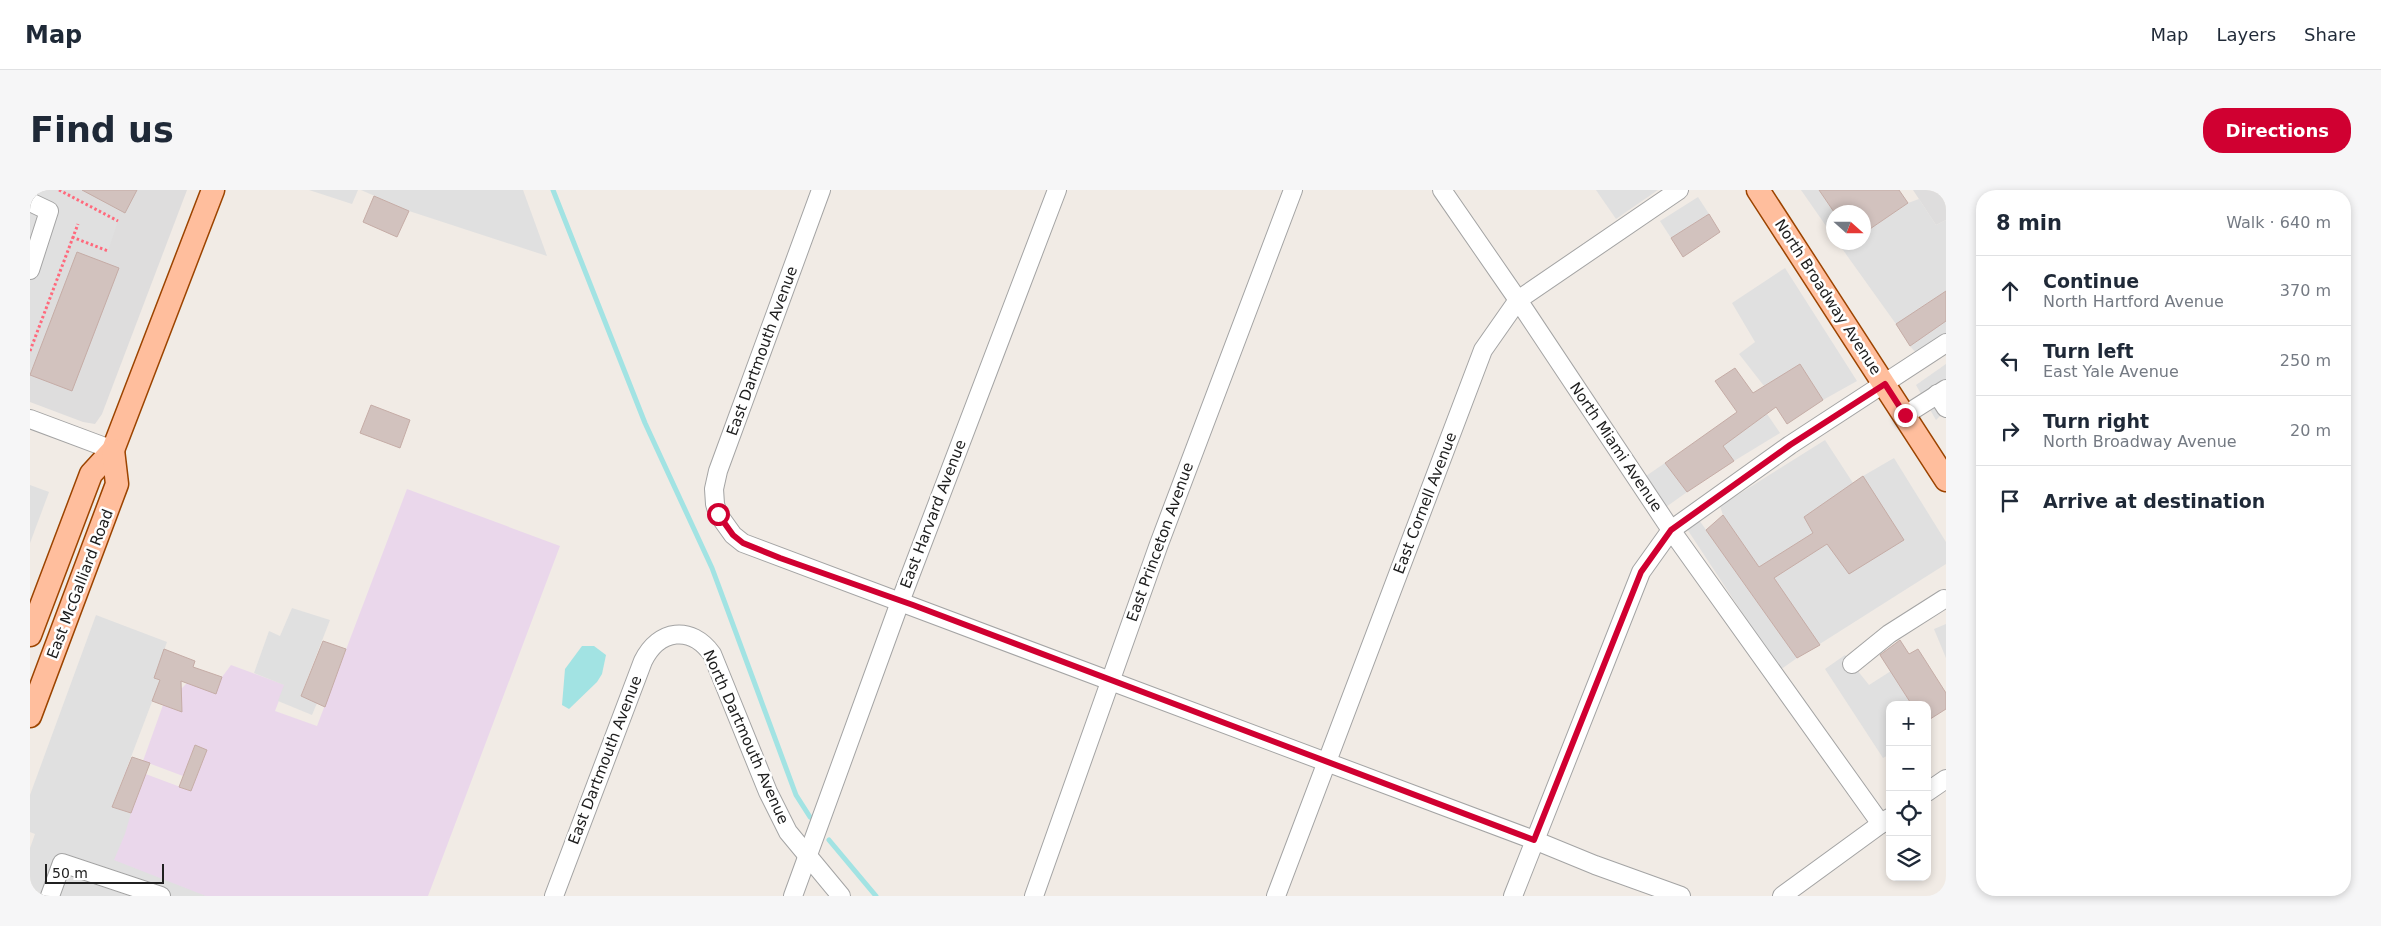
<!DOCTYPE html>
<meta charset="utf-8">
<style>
:root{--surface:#fff;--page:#f6f6f7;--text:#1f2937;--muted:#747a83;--line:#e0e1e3;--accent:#d00031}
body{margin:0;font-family:"DejaVu Sans",sans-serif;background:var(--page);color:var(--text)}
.controls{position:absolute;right:15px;bottom:15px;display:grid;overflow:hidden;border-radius:10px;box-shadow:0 2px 8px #0003}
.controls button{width:45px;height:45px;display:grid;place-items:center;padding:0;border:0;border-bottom:1px solid var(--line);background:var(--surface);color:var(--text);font:25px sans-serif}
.compass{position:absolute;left:1796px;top:15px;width:45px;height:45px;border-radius:50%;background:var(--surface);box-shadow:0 2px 8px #0003;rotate:111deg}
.scale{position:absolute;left:15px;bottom:12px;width:119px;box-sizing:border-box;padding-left:5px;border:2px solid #202020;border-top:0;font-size:14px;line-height:18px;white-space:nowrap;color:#202020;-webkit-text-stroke:4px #fff;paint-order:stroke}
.stop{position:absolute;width:15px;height:15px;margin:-11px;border:4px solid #d00031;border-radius:50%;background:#fff}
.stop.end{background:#d00031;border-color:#fff;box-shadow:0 1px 5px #0008}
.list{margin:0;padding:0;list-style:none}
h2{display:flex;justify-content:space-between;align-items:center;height:65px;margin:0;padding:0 20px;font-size:21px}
h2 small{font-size:16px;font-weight:400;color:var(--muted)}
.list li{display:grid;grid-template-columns:32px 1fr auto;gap:15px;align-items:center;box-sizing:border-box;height:70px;padding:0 20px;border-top:1px solid var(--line)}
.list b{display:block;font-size:19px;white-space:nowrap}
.list p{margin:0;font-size:16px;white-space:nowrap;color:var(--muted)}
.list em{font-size:16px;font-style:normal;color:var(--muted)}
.icon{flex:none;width:28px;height:28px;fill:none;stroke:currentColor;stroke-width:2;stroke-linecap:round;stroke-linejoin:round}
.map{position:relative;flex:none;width:1916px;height:706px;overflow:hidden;border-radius:20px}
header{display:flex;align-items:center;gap:30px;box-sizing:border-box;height:70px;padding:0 25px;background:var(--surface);border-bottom:1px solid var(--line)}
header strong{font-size:24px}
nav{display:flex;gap:28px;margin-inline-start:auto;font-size:18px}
.intro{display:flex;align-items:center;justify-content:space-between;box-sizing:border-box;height:120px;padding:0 30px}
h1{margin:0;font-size:35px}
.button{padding:12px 22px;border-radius:20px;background:var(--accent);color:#fff;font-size:18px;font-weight:700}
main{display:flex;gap:30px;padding:0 30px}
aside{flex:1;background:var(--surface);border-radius:20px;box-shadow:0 2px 8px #0003}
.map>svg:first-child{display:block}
.residential{fill:#dedddd}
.industrial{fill:#ead7eb}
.parking{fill:#e0e0e0}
.water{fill:#a2e3e3}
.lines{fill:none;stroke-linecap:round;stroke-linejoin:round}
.stream{stroke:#a2e3e3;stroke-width:5}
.building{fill:#d2c2be;stroke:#c5aca6}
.minor-casing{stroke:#a4a4a4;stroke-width:20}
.major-casing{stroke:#9c4400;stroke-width:25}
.path{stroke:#ff697c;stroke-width:3;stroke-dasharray:2.5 2.5;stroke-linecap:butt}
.minor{stroke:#fff;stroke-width:18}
.major{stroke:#ffbe9d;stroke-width:22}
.route{stroke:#d00031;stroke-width:6}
.labels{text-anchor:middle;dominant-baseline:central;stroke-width:5;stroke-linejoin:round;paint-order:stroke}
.street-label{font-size:15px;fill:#202020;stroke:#fff}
</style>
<header>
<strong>Map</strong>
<nav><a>Map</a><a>Layers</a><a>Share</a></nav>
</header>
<div class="intro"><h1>Find us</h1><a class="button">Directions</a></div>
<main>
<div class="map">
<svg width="1916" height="706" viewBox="0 0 1916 706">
<rect width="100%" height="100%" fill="#f1ebe5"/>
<g class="residential">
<polygon points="0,0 157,0 72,224 65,234 53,232 0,212"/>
<polygon points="1883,0 1916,0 1916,30 1906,35"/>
</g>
<polygon class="industrial" points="377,299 530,356 398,706 172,706 82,672 112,593 94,586 97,577 161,601 177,560 165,555 153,586 113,571 133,515 152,522 152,514 135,492 152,498 157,493 192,487 201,475 255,495 245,521 287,536"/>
<g class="parking">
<polygon points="0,0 29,0 88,31 78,61 42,47 0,161"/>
<polygon points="279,0 328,0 322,14"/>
<polygon points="331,0 493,0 517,66 379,21"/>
<polygon points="1566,0 1628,0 1586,29"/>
<polygon points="1771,0 1789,0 1804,22 1803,46"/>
<polygon points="1668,7 1679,24 1641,48 1630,31"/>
<polygon points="1889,9 1906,35 1916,30 1916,101 1866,134 1808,53 1834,52 1834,43 1878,13"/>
<polygon points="1755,78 1827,191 1793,210 1770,174 1734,196 1709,164 1725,152 1702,113"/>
<polygon points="1916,131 1916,145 1888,165 1880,156"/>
<polygon points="1916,174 1916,220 1906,230 1886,195"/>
<polygon points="1737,224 1750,243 1704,271 1693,256"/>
<polygon points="1795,250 1823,293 1783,343 1729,377 1693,325 1690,316"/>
<polygon points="1864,268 1916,352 1916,374 1785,457 1744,388 1797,354 1833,286"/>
<polygon points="1635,273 1657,302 1636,317 1616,286"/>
<polygon points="0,295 19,302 0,353"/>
<polygon points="1669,330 1767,468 1750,480 1657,339"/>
<polygon points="262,418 300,430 271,505 287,513 282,525 248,511 254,495 224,483 239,441 250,446"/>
<polygon points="66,425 137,452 124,488 135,492 125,504 82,617 101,623 95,644 84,670 176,706 0,706 0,658 5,644 0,642 0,605"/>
<polygon points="1916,434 1916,468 1904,439"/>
<polygon points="1815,465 1839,495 1861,481 1882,515 1860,515 1860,564 1853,568 1795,479"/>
</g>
<polygon class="water" points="552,456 564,456 576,465 572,484 567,492 539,519 532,515 535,479"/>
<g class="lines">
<g class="stream">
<polyline points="523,0 615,233 682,378 766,605 780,627"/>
<polyline points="799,650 846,706"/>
</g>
</g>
<g class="building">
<polygon points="52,0 107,0 95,23"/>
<polygon points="1789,0 1869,0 1878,13 1834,43 1834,22 1804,22"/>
<polygon points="344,6 379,21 367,47 333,32"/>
<polygon points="1679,24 1690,42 1653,67 1641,48"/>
<polygon points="47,62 89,78 42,201 0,185"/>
<polygon points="1916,101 1916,131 1880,156 1866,134"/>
<polygon points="1770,174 1793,210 1757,234 1746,217 1693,256 1704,271 1657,302 1635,273 1707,222 1685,191 1705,178 1723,203"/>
<polygon points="341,215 380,230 370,258 330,243"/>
<polygon points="1833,286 1874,350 1819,384 1797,354 1744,388 1790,455 1767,468 1676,340 1693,325 1729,377 1783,343 1774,327"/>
<polygon points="1870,450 1879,464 1888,459 1916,503 1916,519 1897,531 1897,515 1882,515 1850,465"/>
<polygon points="293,451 316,459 295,517 271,506"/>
<polygon points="134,459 165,471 163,477 192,487 186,504 151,491 152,522 122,511 130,490 124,488"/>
<polygon points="165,555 177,560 161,601 149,597"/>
<polygon points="102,567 120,573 101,623 82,617"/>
</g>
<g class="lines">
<g class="minor-casing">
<g id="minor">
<polyline points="791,0 688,281 684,299 685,314 688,324 703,345 713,353 1504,650 1565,675 1651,706"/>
<polyline points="1412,0 1488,110 1641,340 1851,634"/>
<polyline points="0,12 19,21 0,80"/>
<polyline points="1907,204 1916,218"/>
<polyline points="1875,225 1916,199"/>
<polyline points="0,229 83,260"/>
<polyline points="1822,474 1859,444 1914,409"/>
<polyline points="1897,602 1916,589"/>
<polyline points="20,706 32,673 131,706"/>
<path d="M524,706L613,471C629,439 661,435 682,464L738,602L758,642L811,706"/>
<polyline points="763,706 870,412 1027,0"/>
<polyline points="1004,706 1129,354 1263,0"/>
<polyline points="1246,706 1453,160 1488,110 1649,0"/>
<polyline points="1483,706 1611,382 1641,340 1760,255 1916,153"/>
<polyline points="1752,706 1859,628"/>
</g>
</g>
<g class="major-casing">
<g id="major">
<polyline points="1728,0 1916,290"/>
<polyline points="0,445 61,284 83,260 183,0"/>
<polyline points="0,526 87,294 83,260"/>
</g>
</g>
<g class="path">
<polyline points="29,0 88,31"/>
<polyline points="42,47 78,61"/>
<polyline points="0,161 48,34"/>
</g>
<use href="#minor" class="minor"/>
<use href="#major" class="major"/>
</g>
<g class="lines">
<polyline class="route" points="688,324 703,345 713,353 750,368 883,415 1504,650 1611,382 1641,340 1760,255 1855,194 1875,225"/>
</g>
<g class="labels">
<g class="street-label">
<text transform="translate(1798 107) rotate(57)">North Broadway Avenue</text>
<text transform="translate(732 161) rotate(-70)">East Dartmouth Avenue</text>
<text transform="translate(1586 257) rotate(56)">North Miami Avenue</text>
<text transform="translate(1395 313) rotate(-69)">East Cornell Avenue</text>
<text transform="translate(903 324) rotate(-69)">East Harvard Avenue</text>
<text transform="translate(1130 352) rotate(-70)">East Princeton Avenue</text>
<text transform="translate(50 394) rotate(-69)">East McGalliard Road</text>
<text transform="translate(716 547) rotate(66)">North Dartmouth Avenue</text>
<text transform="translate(575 570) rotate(-69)">East Dartmouth Avenue</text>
</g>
</g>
</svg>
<div class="controls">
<button>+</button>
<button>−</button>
<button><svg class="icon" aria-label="locate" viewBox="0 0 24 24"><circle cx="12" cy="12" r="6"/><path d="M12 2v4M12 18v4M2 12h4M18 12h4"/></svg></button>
<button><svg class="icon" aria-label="layers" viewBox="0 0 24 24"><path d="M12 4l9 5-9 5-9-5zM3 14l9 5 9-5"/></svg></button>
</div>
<svg class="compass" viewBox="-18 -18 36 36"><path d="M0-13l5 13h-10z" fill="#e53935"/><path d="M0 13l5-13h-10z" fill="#747a83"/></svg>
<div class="scale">50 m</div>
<div class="stop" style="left:688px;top:324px"></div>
<div class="stop end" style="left:1875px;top:225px"></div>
</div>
<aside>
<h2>8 min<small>Walk · 640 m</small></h2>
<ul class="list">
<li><svg class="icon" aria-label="ahead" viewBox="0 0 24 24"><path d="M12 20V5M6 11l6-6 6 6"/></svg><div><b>Continue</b><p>North Hartford Avenue</p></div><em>370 m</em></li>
<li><svg class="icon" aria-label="left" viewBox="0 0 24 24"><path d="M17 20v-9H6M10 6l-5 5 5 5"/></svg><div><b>Turn left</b><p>East Yale Avenue</p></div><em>250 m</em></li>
<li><svg class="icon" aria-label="right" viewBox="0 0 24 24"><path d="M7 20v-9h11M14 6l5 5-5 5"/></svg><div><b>Turn right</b><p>North Broadway Avenue</p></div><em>20 m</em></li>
<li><svg class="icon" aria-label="arrive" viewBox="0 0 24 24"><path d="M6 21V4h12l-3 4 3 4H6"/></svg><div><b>Arrive at destination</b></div></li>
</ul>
</aside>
</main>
